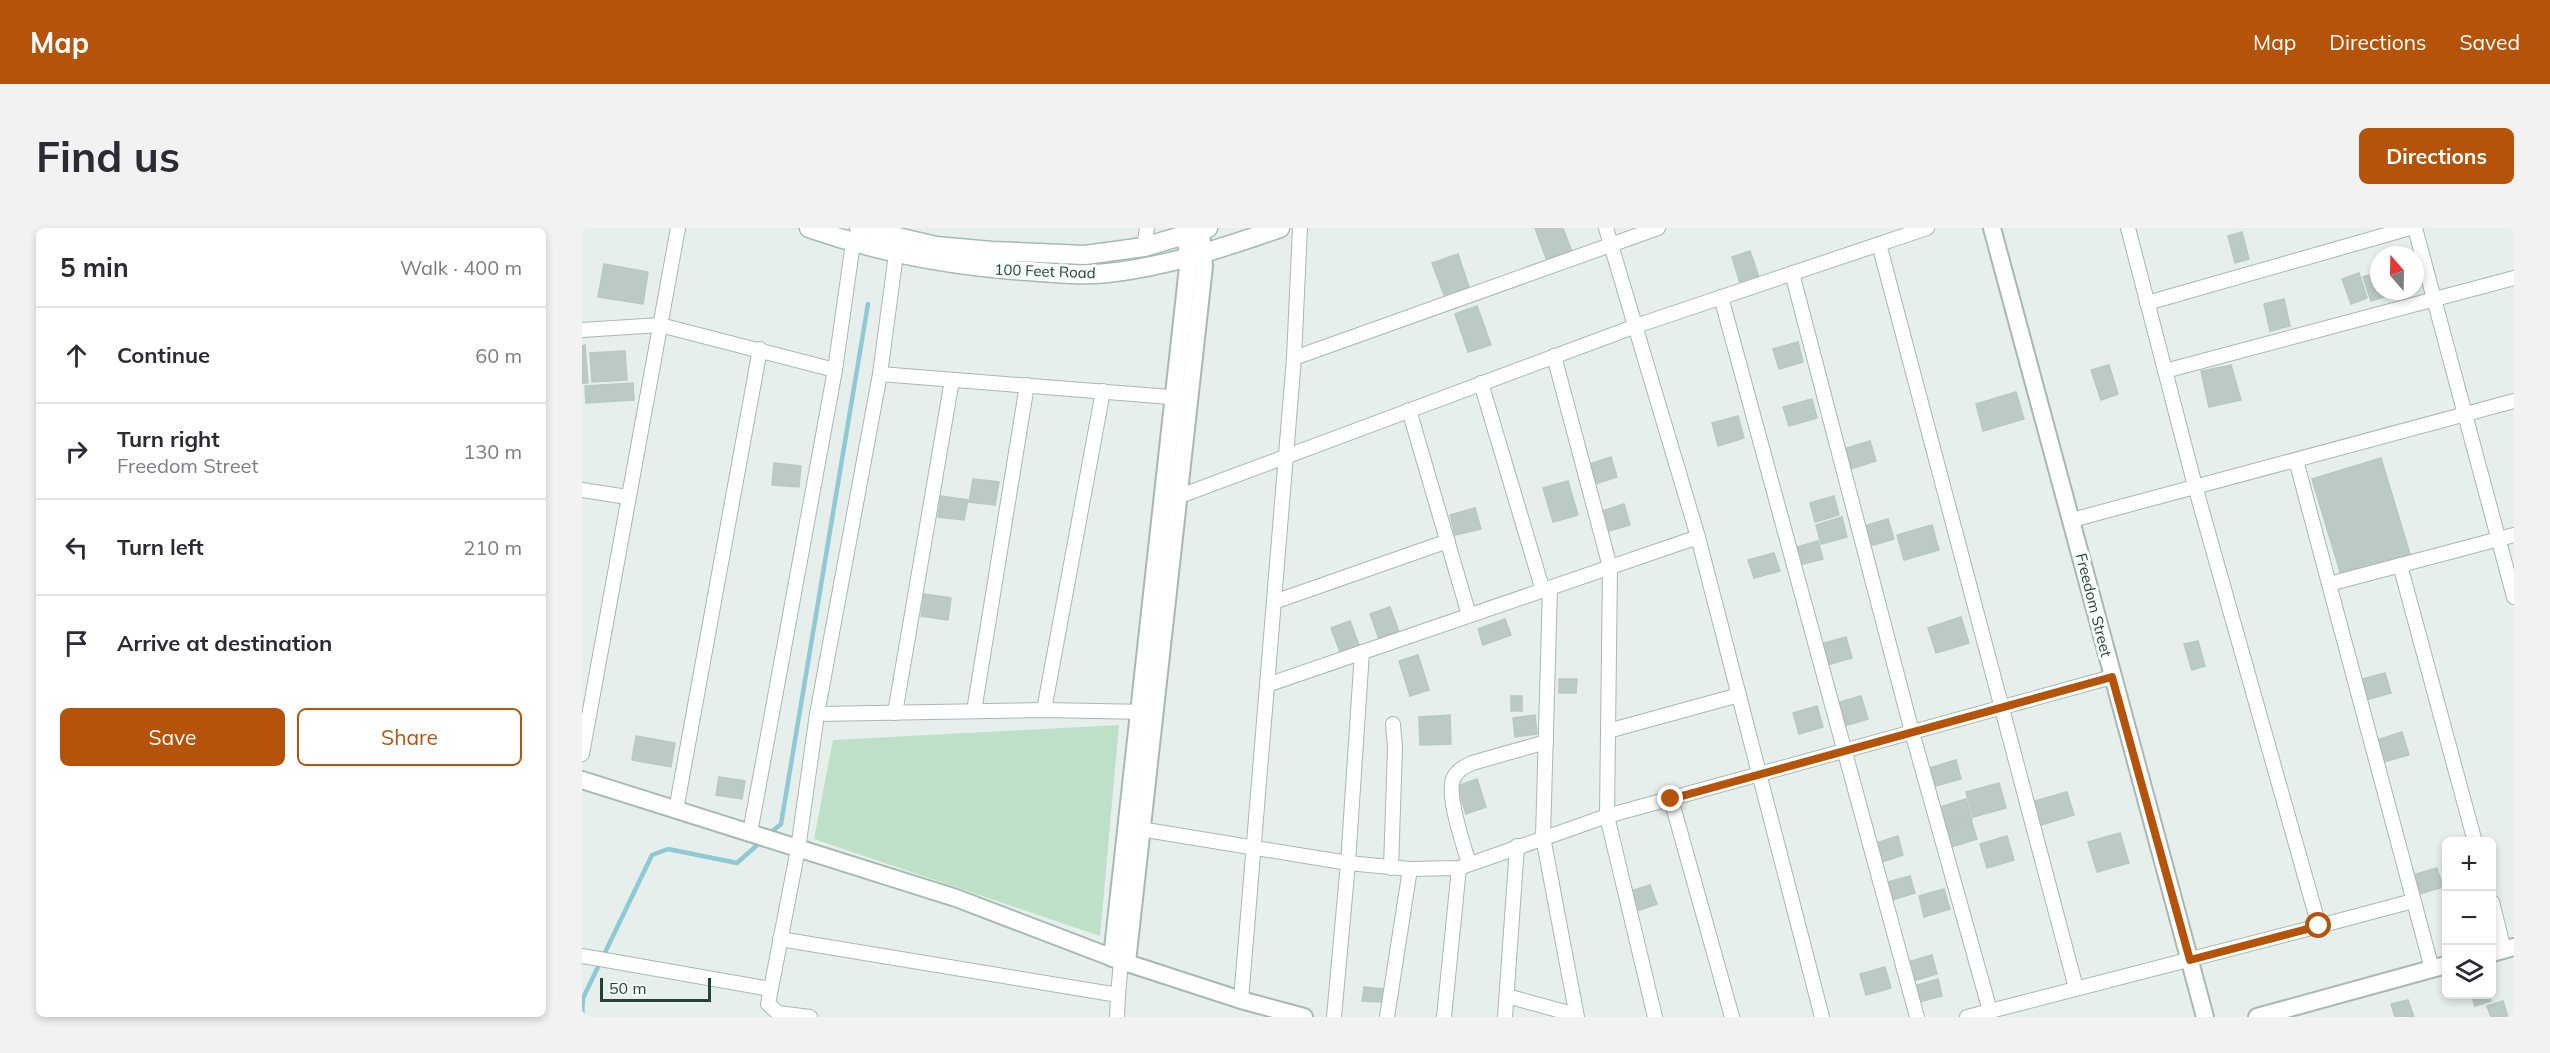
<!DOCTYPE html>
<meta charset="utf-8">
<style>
:root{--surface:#fff;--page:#f2f2f3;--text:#2b2b33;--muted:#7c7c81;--line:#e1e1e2;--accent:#b45309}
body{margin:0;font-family:Mulish,sans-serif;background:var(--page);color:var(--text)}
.controls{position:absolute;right:18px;bottom:18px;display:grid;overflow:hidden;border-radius:9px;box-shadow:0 3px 9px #0003}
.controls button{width:54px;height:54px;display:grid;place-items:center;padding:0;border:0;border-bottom:2px solid var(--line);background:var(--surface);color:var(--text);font:30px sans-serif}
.compass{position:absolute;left:1788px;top:18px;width:54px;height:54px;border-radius:50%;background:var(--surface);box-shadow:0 3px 9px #0003;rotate:340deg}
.scale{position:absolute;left:18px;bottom:15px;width:111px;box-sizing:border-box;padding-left:6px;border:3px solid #24423a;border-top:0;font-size:16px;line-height:21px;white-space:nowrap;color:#24423a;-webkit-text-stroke:4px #f7fbf9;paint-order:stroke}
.stop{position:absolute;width:18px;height:18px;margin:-14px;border:4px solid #b45309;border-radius:50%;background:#fff}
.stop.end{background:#b45309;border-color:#fff;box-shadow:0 2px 6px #0008}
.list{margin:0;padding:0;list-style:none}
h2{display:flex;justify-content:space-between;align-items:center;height:78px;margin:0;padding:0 24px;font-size:26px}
h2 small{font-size:20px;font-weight:400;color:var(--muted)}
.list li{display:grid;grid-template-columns:39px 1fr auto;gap:18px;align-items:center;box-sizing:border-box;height:96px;padding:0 24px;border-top:2px solid var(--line)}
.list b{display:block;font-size:22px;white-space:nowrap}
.list p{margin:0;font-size:20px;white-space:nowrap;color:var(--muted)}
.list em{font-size:20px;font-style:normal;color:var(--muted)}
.actions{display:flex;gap:12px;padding:18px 24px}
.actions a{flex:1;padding:14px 0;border:2px solid var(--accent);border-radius:9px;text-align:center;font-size:21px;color:var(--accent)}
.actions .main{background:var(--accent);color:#fff}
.icon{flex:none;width:33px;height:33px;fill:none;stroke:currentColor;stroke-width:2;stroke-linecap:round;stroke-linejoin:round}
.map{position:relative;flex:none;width:1932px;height:789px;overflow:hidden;border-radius:9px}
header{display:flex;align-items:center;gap:36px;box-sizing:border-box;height:84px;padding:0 30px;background:var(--accent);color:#fff}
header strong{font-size:28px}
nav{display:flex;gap:33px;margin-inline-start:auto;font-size:21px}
.intro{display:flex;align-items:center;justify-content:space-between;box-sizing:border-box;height:144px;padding:0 36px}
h1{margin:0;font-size:42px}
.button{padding:15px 27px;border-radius:9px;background:var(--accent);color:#fff;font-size:21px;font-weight:700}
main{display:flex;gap:36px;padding:0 36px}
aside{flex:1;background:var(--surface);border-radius:9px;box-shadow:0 3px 9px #0003}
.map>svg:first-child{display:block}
.green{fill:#bfe0c8}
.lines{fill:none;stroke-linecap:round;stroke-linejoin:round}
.stream{stroke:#8ec9d4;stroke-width:4.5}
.building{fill:#bbcac4;stroke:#b8c9c2;stroke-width:1.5}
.minor-casing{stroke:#a8b8b2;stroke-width:16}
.tertiary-casing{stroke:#a8b8b2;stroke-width:20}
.secondary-casing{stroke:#a4bbb3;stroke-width:21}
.minor{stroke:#fff;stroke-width:14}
.tertiary{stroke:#fff;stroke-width:16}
.secondary{stroke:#fff;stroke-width:18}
.route{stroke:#b45309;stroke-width:8}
.labels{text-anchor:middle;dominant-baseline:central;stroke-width:6;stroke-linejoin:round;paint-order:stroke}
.street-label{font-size:15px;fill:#24423a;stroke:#f7fbf9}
</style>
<header>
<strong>Map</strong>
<nav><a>Map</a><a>Directions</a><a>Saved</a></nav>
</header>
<div class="intro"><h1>Find us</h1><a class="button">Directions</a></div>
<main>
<aside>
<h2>5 min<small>Walk · 400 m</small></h2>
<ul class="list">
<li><svg class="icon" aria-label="ahead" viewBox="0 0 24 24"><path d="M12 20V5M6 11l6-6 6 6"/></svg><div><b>Continue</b></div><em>60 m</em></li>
<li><svg class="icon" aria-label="right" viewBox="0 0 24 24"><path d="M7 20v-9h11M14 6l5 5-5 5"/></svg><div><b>Turn right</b><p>Freedom Street</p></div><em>130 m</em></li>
<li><svg class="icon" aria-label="left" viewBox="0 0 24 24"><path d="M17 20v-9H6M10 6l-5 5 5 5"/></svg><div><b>Turn left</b></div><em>210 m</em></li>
<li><svg class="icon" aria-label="arrive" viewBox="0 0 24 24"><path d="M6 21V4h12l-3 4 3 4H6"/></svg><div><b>Arrive at destination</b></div></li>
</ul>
<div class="actions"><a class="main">Save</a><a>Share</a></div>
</aside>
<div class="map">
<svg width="1932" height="789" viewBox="0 0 1932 789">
<rect width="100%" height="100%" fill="#e6efeb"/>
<polygon class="green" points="537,497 518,708 232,611 251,512"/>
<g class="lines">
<g class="stream">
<polyline points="187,606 199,596 286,76"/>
<polyline points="0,789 1,770 70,627 86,621 155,635 181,612"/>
</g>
</g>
<g class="building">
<polygon points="953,0 981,0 990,24 965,33"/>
<polygon points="1660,4 1667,31 1653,35 1646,8"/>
<polygon points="1168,23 1177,49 1158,55 1150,29"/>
<polygon points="876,26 887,59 862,67 850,35"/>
<polygon points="22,36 66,44 61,76 16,69"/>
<polygon points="1797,44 1797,63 1803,63 1805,68 1789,73 1781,49"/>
<polygon points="1777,45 1785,70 1769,76 1760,51"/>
<polygon points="1702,71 1708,98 1688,103 1682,76"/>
<polygon points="895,78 909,117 886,124 873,86"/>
<polygon points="1216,114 1221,134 1197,141 1191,121"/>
<polygon points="3,117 6,155 0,155 0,118"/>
<polygon points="43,123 45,152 10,154 8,125"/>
<polygon points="1527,137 1536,166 1519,172 1509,142"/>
<polygon points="1649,137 1659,172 1627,179 1619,143"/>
<polygon points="51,155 52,172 4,175 3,158"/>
<polygon points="1434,164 1442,191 1401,203 1394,176"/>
<polygon points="1230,171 1235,190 1207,198 1201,179"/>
<polygon points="1156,188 1162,210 1136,218 1130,195"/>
<polygon points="1288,213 1294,233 1268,241 1262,221"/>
<polygon points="1029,229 1035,249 1013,256 1008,236"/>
<polygon points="1799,230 1828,326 1759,347 1730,251"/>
<polygon points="192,235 219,238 217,259 190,257"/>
<polygon points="391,251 417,254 413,277 387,274"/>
<polygon points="986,253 996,287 971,294 961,260"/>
<polygon points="359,268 386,272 382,292 356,289"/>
<polygon points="1252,268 1257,287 1233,294 1228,275"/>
<polygon points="1042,276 1048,297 1023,304 1017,284"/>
<polygon points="893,280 899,301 873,307 868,287"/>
<polygon points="1260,289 1265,309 1239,316 1234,297"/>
<polygon points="1306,291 1312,311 1288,318 1282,298"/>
<polygon points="1350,297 1357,322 1322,332 1315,307"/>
<polygon points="1236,313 1241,331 1217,337 1212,320"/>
<polygon points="1192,325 1198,343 1172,350 1166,332"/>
<polygon points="342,366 369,370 366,392 339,388"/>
<polygon points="808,379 817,404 797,411 788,386"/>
<polygon points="1379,389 1387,415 1354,425 1346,400"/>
<polygon points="923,391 929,407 901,417 896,401"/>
<polygon points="768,393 777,417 758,424 749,400"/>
<polygon points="1264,409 1270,430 1245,437 1239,416"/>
<polygon points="1616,413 1623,438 1610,442 1602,416"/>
<polygon points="836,427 847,462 828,468 817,433"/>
<polygon points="1803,445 1809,465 1783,472 1777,452"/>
<polygon points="977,451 995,451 994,465 977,465"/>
<rect x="929" y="468" width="11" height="15"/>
<polygon points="1279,468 1286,491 1262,498 1255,475"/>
<polygon points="1235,478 1241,499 1217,506 1211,485"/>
<polygon points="868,487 869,516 838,517 837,489"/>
<polygon points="953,487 955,506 933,509 931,490"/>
<polygon points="1820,504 1827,527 1801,534 1795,512"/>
<polygon points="54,508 93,515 89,539 50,532"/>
<polygon points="1374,532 1379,551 1353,558 1347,540"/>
<polygon points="137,549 163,553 160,571 134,567"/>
<polygon points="895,551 904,579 884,586 875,558"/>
<polygon points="1417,555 1424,580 1391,589 1384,564"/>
<polygon points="1485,564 1492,587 1456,598 1449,574"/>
<polygon points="1384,571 1390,592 1364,599 1358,579"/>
<polygon points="1389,592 1395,611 1369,619 1364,599"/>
<polygon points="1538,605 1547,635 1515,644 1506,614"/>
<polygon points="1316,608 1321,627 1297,635 1291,616"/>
<polygon points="1425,608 1432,632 1405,640 1398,616"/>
<polygon points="1855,640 1861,659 1837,666 1831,647"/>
<polygon points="1328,648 1333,665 1307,673 1302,655"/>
<polygon points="1068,657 1075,676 1052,684 1046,664"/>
<polygon points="1362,661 1368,681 1342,689 1337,668"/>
<polygon points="1350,727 1355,746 1331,753 1326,734"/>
<polygon points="1303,739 1309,760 1284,767 1278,746"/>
<polygon points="1356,751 1360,768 1337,774 1332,758"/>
<polygon points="782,759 802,761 801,774 780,773"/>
<polygon points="1889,766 1907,766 1909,773 1893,778"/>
<polygon points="1826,772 1832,789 1813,789 1809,776"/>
<polygon points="1921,773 1926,789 1909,789 1905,778"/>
</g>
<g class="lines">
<g class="minor-casing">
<g id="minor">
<polyline points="1024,0 1116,309 1240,789"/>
<polyline points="1833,0 1932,369"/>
<polyline points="1297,16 1494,760"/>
<polyline points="562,19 565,0"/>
<polyline points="1210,45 1330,504 1408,783"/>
<polyline points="1139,69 1335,789"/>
<polyline points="1565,75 1828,0"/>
<polyline points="0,102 78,97 253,142"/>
<polyline points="972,128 1028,339 1025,588 1073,789"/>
<polyline points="712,130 1076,0"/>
<polyline points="1583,143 1932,50"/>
<polyline points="298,146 601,170"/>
<polyline points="899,155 961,363"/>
<polyline points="827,182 887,387"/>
<polyline points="1714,232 1747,356"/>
<polyline points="0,262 45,269"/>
<polyline points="590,271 1054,98 1345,0"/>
<polyline points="1490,292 1932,173"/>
<polyline points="1818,337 1893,614"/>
<polyline points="968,360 961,609 995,789"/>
<polyline points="692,374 866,313"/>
<polyline points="685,457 1116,309"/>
<polyline points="462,482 521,163"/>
<polyline points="392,483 445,157"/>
<polyline points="313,485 370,152"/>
<polyline points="235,486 462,482 566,484"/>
<polyline points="1026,503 1157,467"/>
<polyline points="0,526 96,0"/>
<polyline points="1089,571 1150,789"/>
<polyline points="94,582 178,121"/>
<polyline points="552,600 766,635 828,641 877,640 1025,588 1530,449"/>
<polyline points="168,605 253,142 271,15"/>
<path d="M887,636C882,618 863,565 872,549C876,542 883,538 890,535L964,514"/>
<polyline points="809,640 813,520 811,496"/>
<polyline points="1910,674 1922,722"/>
<polyline points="1737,698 1831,673"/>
<polyline points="198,711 536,767 539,733"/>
<polyline points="0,728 188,761"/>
<polyline points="1850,741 1747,356 1932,307"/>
<polyline points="925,768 994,787"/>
<polyline points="659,772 712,130 718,0"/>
<polyline points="228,789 196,785 186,776 216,621 235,486 298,146 314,26"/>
<polyline points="535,789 536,767"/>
<polyline points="752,789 766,635 780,424"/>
<polyline points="805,789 828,641"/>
<polyline points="862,789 877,640"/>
<polyline points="923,789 935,618"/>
<polyline points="1385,789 1737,698 1613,258 1546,0"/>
</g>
</g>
<g class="tertiary-casing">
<g id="tertiary">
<polyline points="1410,0 1623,789"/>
<polyline points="0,552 374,670 539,733 659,772 722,789"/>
<polyline points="1910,725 1932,719"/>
<polyline points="530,730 606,39 604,7"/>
<polyline points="545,734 622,38 619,2"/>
<polyline points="1675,789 1864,737"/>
</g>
</g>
<g class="secondary-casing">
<g id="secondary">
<path d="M227,0C298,25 369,38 445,43C471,45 499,48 526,45C583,39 644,19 698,0"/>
<polyline points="277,0 354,18 410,23 503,27 562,19 626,0"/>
</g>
</g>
<use href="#minor" class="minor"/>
<use href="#tertiary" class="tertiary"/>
<use href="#secondary" class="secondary"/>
</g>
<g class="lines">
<polyline class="route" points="1089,571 1530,449 1608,732 1737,698"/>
</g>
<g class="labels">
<g class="street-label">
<text transform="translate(463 43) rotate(2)">100 Feet Road</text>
<text transform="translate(1512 377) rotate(76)">Freedom Street</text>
</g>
</g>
</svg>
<div class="controls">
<button>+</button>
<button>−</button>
<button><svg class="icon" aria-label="layers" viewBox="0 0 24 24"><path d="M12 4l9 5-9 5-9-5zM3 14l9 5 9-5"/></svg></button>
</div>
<svg class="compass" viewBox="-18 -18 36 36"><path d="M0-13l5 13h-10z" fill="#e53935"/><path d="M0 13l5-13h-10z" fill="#7c7c81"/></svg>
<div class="scale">50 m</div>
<div class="stop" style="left:1737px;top:698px"></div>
<div class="stop end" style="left:1089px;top:571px"></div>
</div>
</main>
